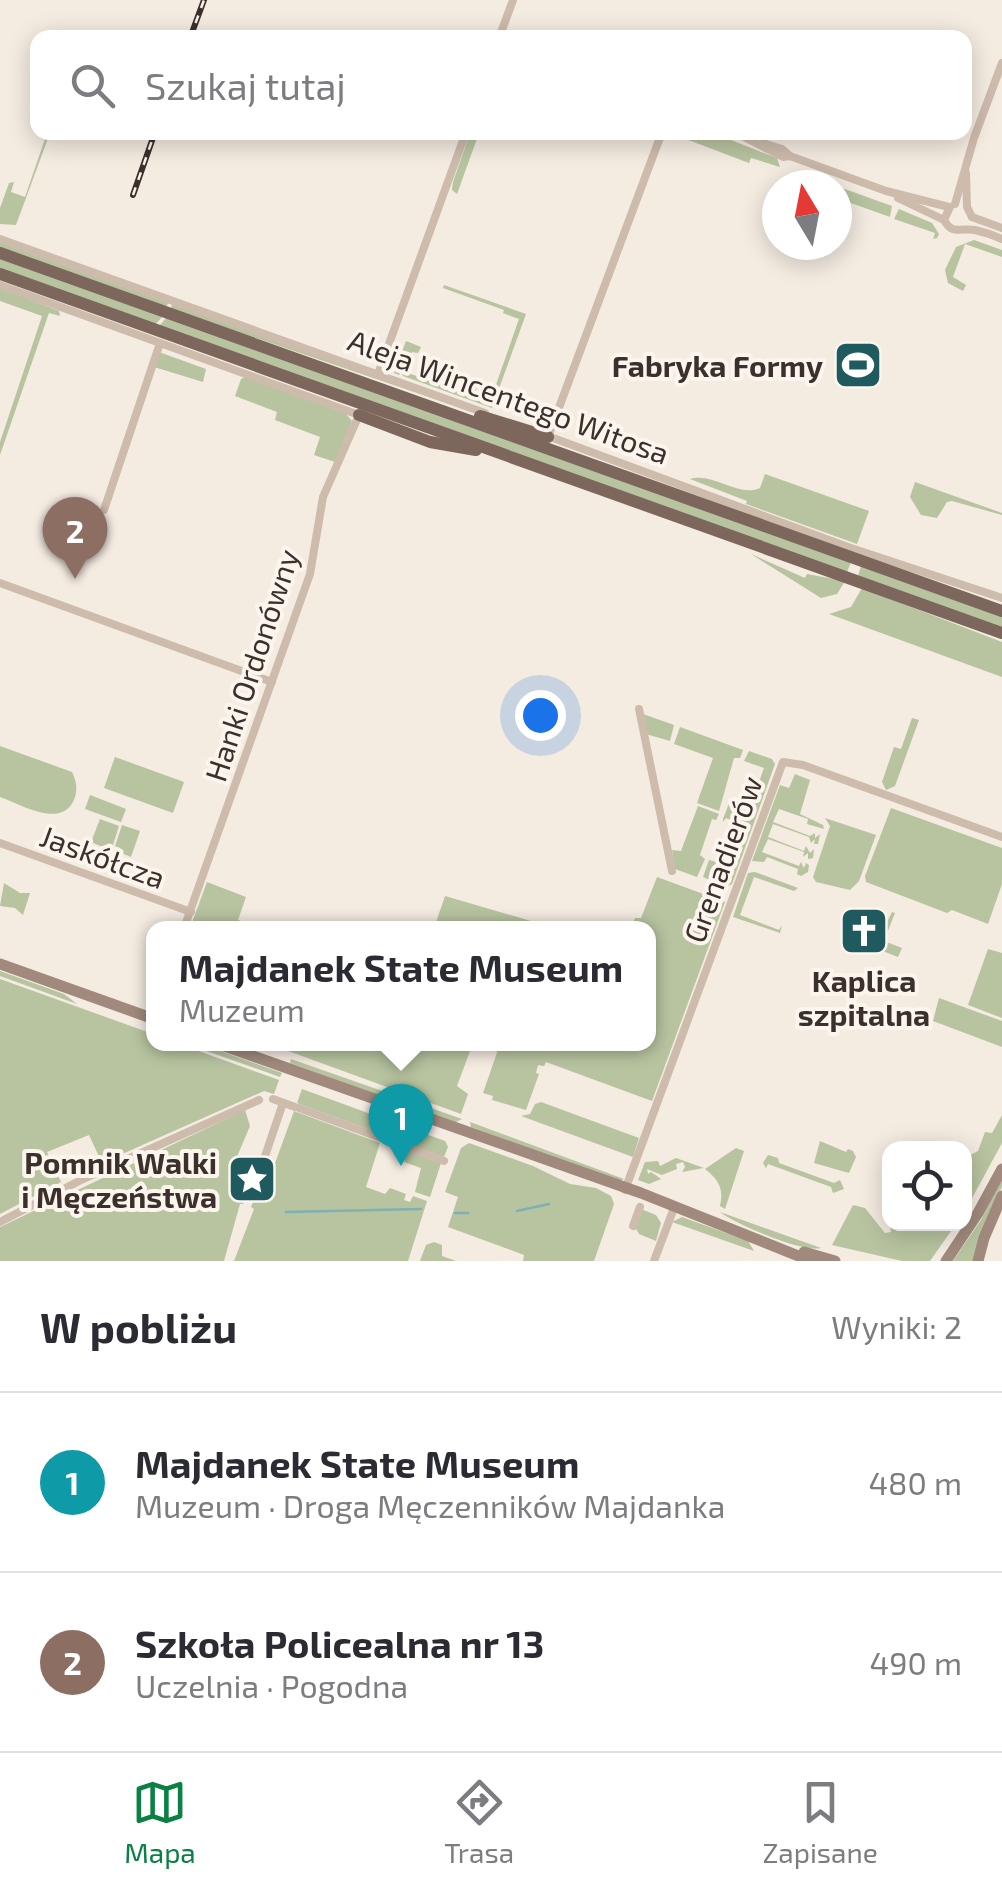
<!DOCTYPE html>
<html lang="pl">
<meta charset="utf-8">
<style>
:root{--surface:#fff;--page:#f2f2f3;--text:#2b2b33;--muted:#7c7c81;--line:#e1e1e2;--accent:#0b8043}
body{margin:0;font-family:"Exo 2",sans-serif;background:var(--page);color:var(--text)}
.controls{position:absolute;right:30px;bottom:30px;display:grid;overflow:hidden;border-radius:20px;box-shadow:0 5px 25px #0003}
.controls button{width:90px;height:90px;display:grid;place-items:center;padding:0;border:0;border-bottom:2px solid var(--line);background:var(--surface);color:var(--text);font:50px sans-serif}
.compass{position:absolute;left:762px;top:170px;width:90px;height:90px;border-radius:50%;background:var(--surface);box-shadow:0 5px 25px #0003;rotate:350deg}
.you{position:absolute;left:540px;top:715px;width:35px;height:35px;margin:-25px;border:8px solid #fff;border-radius:50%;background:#1a73e8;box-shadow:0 0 0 15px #1a73e833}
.badge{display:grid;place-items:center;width:65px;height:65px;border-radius:50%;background:var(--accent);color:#fff;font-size:32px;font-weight:700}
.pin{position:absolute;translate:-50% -82px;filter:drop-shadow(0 2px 5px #0008)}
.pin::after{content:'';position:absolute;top:52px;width:35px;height:30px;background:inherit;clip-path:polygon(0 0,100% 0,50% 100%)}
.popup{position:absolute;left:146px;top:921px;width:510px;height:130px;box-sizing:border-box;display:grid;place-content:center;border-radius:20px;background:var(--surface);filter:drop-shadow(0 2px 8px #0005);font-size:32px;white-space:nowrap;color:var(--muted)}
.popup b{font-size:38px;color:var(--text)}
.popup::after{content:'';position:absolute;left:50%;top:100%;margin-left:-20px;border:20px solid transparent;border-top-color:var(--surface)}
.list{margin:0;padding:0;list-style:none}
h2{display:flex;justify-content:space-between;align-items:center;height:130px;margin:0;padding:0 40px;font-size:42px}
h2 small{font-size:32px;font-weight:400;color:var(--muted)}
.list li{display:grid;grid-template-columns:65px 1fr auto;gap:30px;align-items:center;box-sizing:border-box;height:180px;padding:0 40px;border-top:2px solid var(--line)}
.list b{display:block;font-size:38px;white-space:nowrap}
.list p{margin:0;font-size:32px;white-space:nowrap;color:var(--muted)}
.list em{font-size:32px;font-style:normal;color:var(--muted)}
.icon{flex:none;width:55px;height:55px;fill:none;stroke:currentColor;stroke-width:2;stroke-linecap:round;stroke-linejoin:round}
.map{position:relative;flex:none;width:1002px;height:1261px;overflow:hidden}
.search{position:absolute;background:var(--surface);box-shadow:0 5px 25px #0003;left:30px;right:30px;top:30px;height:110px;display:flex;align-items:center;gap:25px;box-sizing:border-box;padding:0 35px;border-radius:20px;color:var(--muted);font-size:38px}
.sheet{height:490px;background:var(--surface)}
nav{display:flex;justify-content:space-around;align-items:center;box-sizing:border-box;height:140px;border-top:2px solid var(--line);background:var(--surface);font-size:28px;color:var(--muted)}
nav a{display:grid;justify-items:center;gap:5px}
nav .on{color:var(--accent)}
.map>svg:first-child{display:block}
.green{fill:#b8c4a0}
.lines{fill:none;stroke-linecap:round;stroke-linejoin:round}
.stream{stroke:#7fb0b2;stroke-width:2.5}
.street{stroke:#cdbbac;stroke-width:8}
.secondary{stroke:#a18a7d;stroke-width:11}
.primary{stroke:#7d675c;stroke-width:12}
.rail-casing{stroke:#3b302b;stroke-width:6}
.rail{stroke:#fbf5ee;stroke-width:2.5;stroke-dasharray:8;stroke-linecap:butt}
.labels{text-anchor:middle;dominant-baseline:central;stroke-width:8;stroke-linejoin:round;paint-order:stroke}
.poi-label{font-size:30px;font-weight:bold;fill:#3b302b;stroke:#fbf5ee;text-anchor:end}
.street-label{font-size:30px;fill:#3b302b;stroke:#fbf5ee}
</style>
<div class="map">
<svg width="1002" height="1261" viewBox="0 0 1002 1261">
<rect width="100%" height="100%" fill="#f4ebe1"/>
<g class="green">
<polygon points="47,133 50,133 16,225 0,224 0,208 9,183 14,182 11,192 25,197"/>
<polygon points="470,133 479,133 457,194 452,190 453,182"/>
<polygon points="670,133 713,133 777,158 780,167 751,158 749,163"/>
<polygon points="837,186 838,192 842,188 892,206 890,217 837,198"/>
<polygon points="899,209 932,223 939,234 937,238 933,239 935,233 894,219"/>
<polygon points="974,240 1002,250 1002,257 965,244 953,277 966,285 963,291 948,283 945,270 956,247"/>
<polygon points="0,242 168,303 166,308 0,248"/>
<polygon points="0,258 163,316 155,325 0,269"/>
<polygon points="444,285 526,314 492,408 403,376 401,371 399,375 394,373 406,341 421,347 418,353 412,352 405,372 461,392 467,377 478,381 476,391 492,396 519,319 503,313 504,310 443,288"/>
<polygon points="0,288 59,311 60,316 49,313 0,455 0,442 42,316 0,301"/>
<polygon points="172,304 458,407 171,309"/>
<polygon points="167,317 851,562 847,572 159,326"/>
<polygon points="159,352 206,369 203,382 154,367"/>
<polygon points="245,377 346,414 352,421 335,462 314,455 320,437 275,420 277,412 235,396 241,379"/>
<path d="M765,474L869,511L857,544L746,504L747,501L690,479C714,472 738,498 760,488Z"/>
<polygon points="915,482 1002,513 1002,515 952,501 947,502 937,518 921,515 910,497"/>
<polygon points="751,554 805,578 807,574 845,581 837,594 821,598"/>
<polygon points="861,566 1002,617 1002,628 858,576"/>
<polygon points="862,588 1002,642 1002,677 829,614 851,607"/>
<polygon points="643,714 674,725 670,741 646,734"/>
<polygon points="912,718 919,720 895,786 886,790 882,782 894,747 901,749"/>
<polygon points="680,727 743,750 740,758 734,758 719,811 697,803 713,758 674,744"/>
<path d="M0,746L72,772C77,782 78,792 73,802C59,828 20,804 0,797Z"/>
<polygon points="749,751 772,759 775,764 732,884 726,887 703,877 709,860 730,866 742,829 735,827 736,822 726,818 723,822 723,819 731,798 731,803 742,807 744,802 751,804 764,768 744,761"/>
<polygon points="115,757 184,782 173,813 104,788"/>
<polygon points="795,774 810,780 800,814 823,825 824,829 807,824 808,819 779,809 773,822 810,836 815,833 815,838 820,834 818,844 814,844 815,839 811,843 809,837 773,824 768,837 804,851 806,846 810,853 814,849 813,858 808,859 808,853 803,857 804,852 768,839 762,852 799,866 801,862 804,868 806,863 809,865 808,872 801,876 797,874 798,869 767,857 764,862 752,861 780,785 789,788"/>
<polygon points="90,795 126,809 121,822 85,809"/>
<polygon points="698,806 719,814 716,820 712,819 700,855 705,859 697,877 675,869 672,850 681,851"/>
<polygon points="891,808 1002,848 1002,884 988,924 952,910 947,913 866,882 865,876"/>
<polygon points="825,818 876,835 859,881 850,890 816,882 813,877 830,826"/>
<polygon points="100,819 119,826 113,845 107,844 105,848 91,842"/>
<polygon points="122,825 140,831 131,857 119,852 120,848 115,846"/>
<polygon points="755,872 798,888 794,891 754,877 740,915 779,930 782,925 780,933 733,917 748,873"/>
<polygon points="657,877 725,902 652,1101 546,1062 544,1066 538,1065 536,1073 539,1074 526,1110 492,1100 493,1096 483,1093 500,1044 648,1044 648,928 631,928 635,918 641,918"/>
<polygon points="207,882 246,897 238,920 262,928 190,928"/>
<polygon points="4,883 20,893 30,893 23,915 15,908 0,906"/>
<polygon points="445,896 531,921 528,928 434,928"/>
<polygon points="892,912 895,913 884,941 902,948 898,957 865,944 868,938 875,940 882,921 887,922"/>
<polygon points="988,949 1002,953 1002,1018 968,1005"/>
<polygon points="0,971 64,994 77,1004 0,976"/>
<polygon points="0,979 153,1034 154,1044 179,1044 279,1080 274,1094 264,1091 102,1163 89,1135 47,1152 61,1182 0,1214"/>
<polygon points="939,998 1002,1021 1002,1047 933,1021"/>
<polygon points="187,1044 201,1044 282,1073 280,1077"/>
<polygon points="269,1044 450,1044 470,1051 457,1086 468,1094 461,1114"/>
<polygon points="291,1059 462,1119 454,1123 290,1063"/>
<polygon points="302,1089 445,1141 448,1147 444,1157 297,1103"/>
<polygon points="541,1102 639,1138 633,1157 521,1116 530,1114 535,1104"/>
<polygon points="245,1110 250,1126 228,1178 246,1197 243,1204 240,1204 224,1261 0,1261 0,1227"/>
<polygon points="294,1111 380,1143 366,1187 385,1194 390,1188 406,1194 404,1200 410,1202 413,1196 427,1201 408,1261 234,1261 254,1209 251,1207 259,1187 266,1188"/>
<polygon points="1002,1115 1002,1143 965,1211 965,1158 978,1151 985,1132 992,1133"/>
<polygon points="470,1122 624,1179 617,1182 471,1127"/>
<polygon points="820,1141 846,1152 848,1149 853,1151 856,1157 849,1173 814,1163"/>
<polygon points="469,1143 533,1166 570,1184 596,1188 611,1196 614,1204 594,1261 523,1261 524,1255 448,1227 458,1197 445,1192 461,1148"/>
<path d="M736,1148L744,1151L725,1209L720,1206C724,1189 719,1180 705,1169Z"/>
<polygon points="408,1151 441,1163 430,1197 415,1192 421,1168 404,1162"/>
<polygon points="768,1155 778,1158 779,1163 834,1183 840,1180 844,1189 833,1193 831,1187 768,1164 766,1168 763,1163"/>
<polygon points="676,1158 704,1168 682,1172 685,1167 683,1162 676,1164 677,1169 662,1175 647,1169 648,1174 651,1172 661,1179 649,1184 638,1180 645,1162 658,1161 660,1166"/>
<polygon points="1002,1178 1002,1187 986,1220 974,1261 953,1261 981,1220"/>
<polygon points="853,1205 865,1208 885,1233 891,1232 890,1226 906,1224 920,1226 923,1224 956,1224 930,1261 902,1261 832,1245"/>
<polygon points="641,1209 656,1215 661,1223 656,1241 639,1234 635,1227"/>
<path d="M720,1212L821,1248C803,1253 735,1224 720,1212Z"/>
<polygon points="682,1217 748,1241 754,1251 672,1222"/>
<polygon points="434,1242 442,1245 442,1256 456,1261 420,1261 426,1245"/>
</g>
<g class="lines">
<g class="stream">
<polyline points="517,1211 549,1204"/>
<polyline points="286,1212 421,1209"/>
<polyline points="455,1213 468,1213"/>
</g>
<g class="street">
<polyline points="499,38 513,0"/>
<polyline points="744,137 783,157 790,156 886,191 949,207"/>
<polyline points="763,143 782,149 790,156"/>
<polyline points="966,173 967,207 972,217"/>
<polyline points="898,198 944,220"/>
<polyline points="955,204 974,138 1002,63"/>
<path d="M950,207L944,220C953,236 960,227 975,230C984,232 993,235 1002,239"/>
<polyline points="972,217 1002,228"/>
<polyline points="0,239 485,413"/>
<polyline points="0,285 359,415 323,497 310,574 184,928"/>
<polyline points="378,374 466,132"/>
<polyline points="545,435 848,547 1002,598"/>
<polyline points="548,437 662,132"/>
<polyline points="104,510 160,343"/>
<polyline points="0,583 272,682"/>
<polyline points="639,709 672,871"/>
<polyline points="0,843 191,912"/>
<polyline points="273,1099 295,1107"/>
<polyline points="299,1108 444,1161"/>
<polyline points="261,1168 283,1103"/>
<polyline points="255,1185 260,1170"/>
<polyline points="625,1190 783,762 803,765 1002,837"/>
<polyline points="0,1222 81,1180 259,1100"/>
<polyline points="633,1226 640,1207"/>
<polyline points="654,1261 674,1208"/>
</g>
<g class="secondary">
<polyline points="0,964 154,1019"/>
<polyline points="219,1044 641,1193 811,1261"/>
<polyline points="804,1252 835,1261"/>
<polyline points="946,1261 978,1213 1002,1169"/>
<polyline points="978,1261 984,1238 1002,1196"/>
</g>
<g class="primary">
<polyline points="0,253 1002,611"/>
<polyline points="0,274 1002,633"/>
<polyline points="359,415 430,442 476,450"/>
<polyline points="480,416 548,437"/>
</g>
<g class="rail-casing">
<g id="rail">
<polyline points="190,38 204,0"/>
<polyline points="133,195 155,132"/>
</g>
</g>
<use href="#rail" class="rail"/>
</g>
<defs>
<g id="stadium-square" transform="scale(2.5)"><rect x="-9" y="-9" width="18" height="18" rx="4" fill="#1f5a5e" stroke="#fbf5ee"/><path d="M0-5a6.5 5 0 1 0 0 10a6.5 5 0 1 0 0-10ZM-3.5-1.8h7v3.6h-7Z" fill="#fff"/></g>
<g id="church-square" transform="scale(2.5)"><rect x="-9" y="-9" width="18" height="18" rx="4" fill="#1f5a5e" stroke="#fbf5ee"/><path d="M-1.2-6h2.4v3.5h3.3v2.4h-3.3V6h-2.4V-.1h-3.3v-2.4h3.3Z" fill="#fff"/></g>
<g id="sight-square" transform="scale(2.5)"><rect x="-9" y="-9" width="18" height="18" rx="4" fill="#1f5a5e" stroke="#fbf5ee"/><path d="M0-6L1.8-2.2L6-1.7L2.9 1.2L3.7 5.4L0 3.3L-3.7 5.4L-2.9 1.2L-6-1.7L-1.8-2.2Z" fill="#fff"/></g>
</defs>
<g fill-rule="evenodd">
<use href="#stadium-square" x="858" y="365"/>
<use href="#church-square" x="864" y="931"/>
<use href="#sight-square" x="252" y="1179"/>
</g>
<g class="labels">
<g class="poi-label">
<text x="823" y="365">Fabryka Formy</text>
<text x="864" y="980" text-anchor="middle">Kaplica<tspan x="864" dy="34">szpitalna</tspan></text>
<text x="217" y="1162">Pomnik Walki<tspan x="217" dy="34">i Męczeństwa</tspan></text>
</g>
<g class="street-label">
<text transform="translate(509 396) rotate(20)">Aleja Wincentego Witosa</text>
<text transform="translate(251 665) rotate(-72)">Hanki Ordonówny</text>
<text transform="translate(103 856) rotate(20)">Jaskółcza</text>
<text transform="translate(722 859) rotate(-70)">Grenadierów</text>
</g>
</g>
</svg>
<div class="controls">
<button><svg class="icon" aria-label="locate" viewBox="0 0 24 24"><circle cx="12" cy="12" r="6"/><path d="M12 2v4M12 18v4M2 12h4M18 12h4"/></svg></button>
</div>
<svg class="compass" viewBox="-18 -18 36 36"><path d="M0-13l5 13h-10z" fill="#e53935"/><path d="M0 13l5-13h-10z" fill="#7c7c81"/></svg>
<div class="you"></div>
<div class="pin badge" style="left:401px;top:1166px;background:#0f9aa8">1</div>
<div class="popup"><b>Majdanek State Museum</b>Muzeum</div>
<div class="pin badge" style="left:75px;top:579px;background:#8d6e63">2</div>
<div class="search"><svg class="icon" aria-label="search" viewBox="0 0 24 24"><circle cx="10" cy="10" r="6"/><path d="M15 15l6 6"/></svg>Szukaj tutaj</div>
</div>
<section class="sheet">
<h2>W pobliżu<small>Wyniki: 2</small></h2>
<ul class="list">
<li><span class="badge" style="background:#0f9aa8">1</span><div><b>Majdanek State Museum</b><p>Muzeum · Droga Męczenników Majdanka</p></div><em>480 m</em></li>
<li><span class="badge" style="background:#8d6e63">2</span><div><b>Szkoła Policealna nr 13</b><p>Uczelnia · Pogodna</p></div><em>490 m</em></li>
</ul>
</section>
<nav>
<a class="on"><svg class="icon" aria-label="map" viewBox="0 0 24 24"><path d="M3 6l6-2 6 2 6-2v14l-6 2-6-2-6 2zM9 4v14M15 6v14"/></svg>Mapa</a>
<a><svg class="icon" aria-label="directions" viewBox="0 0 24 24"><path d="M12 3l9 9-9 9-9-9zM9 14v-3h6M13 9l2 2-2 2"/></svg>Trasa</a>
<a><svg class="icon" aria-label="saved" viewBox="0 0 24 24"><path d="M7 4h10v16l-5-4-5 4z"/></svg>Zapisane</a>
</nav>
